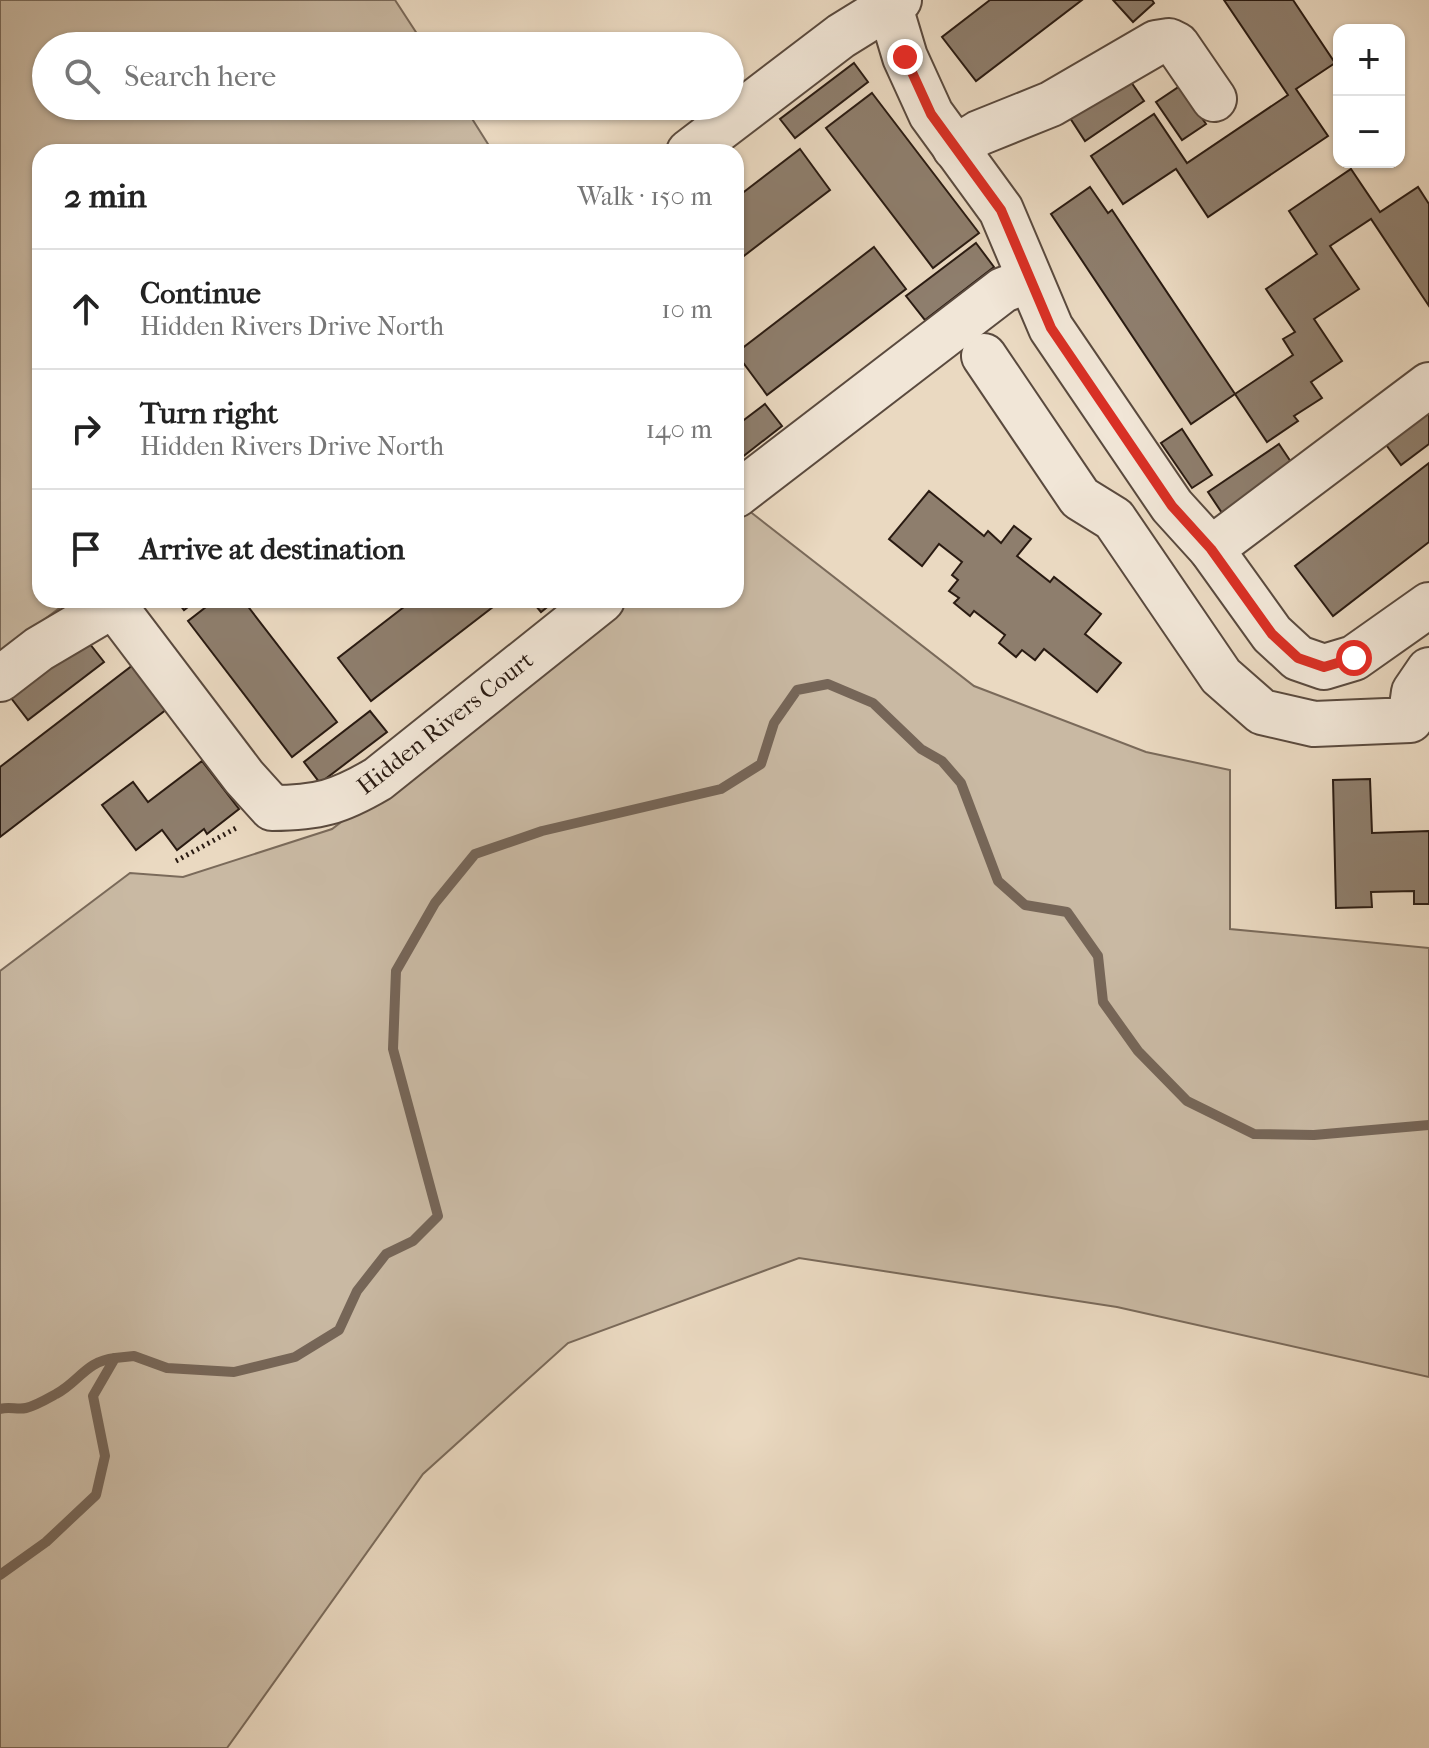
<!DOCTYPE html>
<meta charset="utf-8">
<style>
:root{--surface:#fff;--page:#f2f2f2;--text:#222;--muted:#767676;--line:#e0e0e0}
body{margin:0;font-family:"IM FELL French Canon",serif;background:var(--page);color:var(--text)}
.controls{position:absolute;right:24px;top:24px;display:grid;overflow:hidden;border-radius:16px;box-shadow:0 2px 6px #0004}
.controls button{width:72px;height:72px;display:grid;place-items:center;padding:0;border:0;border-bottom:2px solid var(--line);background:var(--surface);color:var(--text);font:40px sans-serif}
.stop{position:absolute;width:24px;height:24px;margin:-18px;border:6px solid #d93025;border-radius:50%;background:#fff}
.stop.end{background:#d93025;border-color:#fff;box-shadow:0 2px 8px #0008}
.list{margin:0;padding:0;list-style:none}
h2{display:flex;justify-content:space-between;align-items:center;height:104px;margin:0;padding:0 32px;font-size:34px}
h2 small{font-size:26px;font-weight:400;color:var(--muted)}
.list li{display:grid;grid-template-columns:52px 1fr auto;gap:24px;align-items:center;box-sizing:border-box;height:120px;padding:0 32px;border-top:2px solid var(--line)}
.list b{display:block;font-size:30px;white-space:nowrap}
.list p{margin:0;font-size:26px;white-space:nowrap;color:var(--muted)}
.list em{font-size:26px;font-style:normal;color:var(--muted)}
.icon{flex:none;width:44px;height:44px;fill:none;stroke:currentColor;stroke-width:2;stroke-linecap:round;stroke-linejoin:round}
.map{position:relative;flex:none;width:1429px;height:1748px;overflow:hidden}
.search{position:absolute;background:var(--surface);box-shadow:0 2px 6px #0004;left:32px;top:32px;width:712px;height:88px;display:flex;align-items:center;gap:20px;box-sizing:border-box;padding:0 28px;border-radius:44px;color:var(--muted);font-size:30px}
.panel{position:absolute;background:var(--surface);box-shadow:0 2px 6px #0004;left:32px;top:144px;width:712px;height:464px;border-radius:24px}
.map>svg:first-child{display:block}
.green{fill:#c9b9a3;stroke:#7a6a5a;stroke-width:2}
.lines{fill:none;stroke-linecap:round;stroke-linejoin:round}
.stream{stroke:#766658;stroke-width:10}
.building{fill:#8e7e6d;stroke:#2a1b12;stroke-width:2}
.minor-casing{stroke:#5a4a3e;stroke-width:48}
.path{stroke:#2a1b12;stroke-width:5;stroke-dasharray:2 4;stroke-linecap:butt}
.minor{stroke:#f1e6d7;stroke-width:44}
.route{stroke:#d93025;stroke-width:10}
.labels{text-anchor:middle;dominant-baseline:central;stroke-width:8;stroke-linejoin:round;paint-order:stroke}
.street-label{font-size:24px;fill:#2a1b12;stroke:#f1e6d7}
</style>
<div class="map">
<svg width="1429" height="1748" viewBox="0 0 1429 1748">
<rect width="100%" height="100%" fill="#ead9c1"/>
<filter id="stains"><feTurbulence type="fractalNoise" baseFrequency=".0025" numOctaves="4"/><feColorMatrix values="0 0 0 0 .2 0 0 0 0 .09 0 0 0 0 .02 0 0 0 .5 -.17"/></filter>
<radialGradient id="worn" r=".72"><stop offset=".6" stop-color="#630" stop-opacity="0"/><stop offset="1" stop-color="#630" stop-opacity=".3"/></radialGradient>
<g class="green">
<polygon points="0,0 395,0 425,46 46,46 46,106 464,106 493,152 40,152 40,600 70,600 0,653"/>
<polygon points="748,510 974,686 1146,752 1230,770 1230,929 1429,948 1429,1377 1117,1307 799,1258 568,1343 423,1474 227,1748 0,1748 0,971 130,873 183,877 332,829 631,600 736,600 736,519"/>
</g>
<g class="lines">
<g class="stream">
<path d="M0,1409C9,1406 17,1410 26,1408C35,1406 47,1399 56,1394C79,1382 86,1361 115,1358"/>
<polyline points="0,1575 46,1542 96,1495 105,1456 93,1396 115,1358 134,1356 167,1368 234,1372 295,1357 339,1330 357,1291 386,1254 413,1241 438,1216 393,1049 396,971 435,903 475,854 542,831 721,789 761,764 774,723 797,690 828,684 873,703 921,749 942,761 961,783 998,881 1025,905 1067,912 1098,956 1103,1002 1138,1051 1187,1101 1254,1134 1314,1135 1429,1125"/>
</g>
</g>
<g class="building">
<polygon points="990,0 1082,0 976,81 942,37"/>
<polygon points="1113,0 1152,0 1154,3 1133,22"/>
<polygon points="1224,0 1293,0 1335,63 1296,89 1328,136 1208,217 1176,169 1123,204 1091,156 1154,114 1187,163 1288,95"/>
<polygon points="854,63 868,82 795,138 780,119"/>
<polygon points="1129,79 1144,101 1085,141 1070,118"/>
<polygon points="1180,86 1206,124 1182,140 1156,102"/>
<polygon points="872,93 979,233 933,268 826,128"/>
<polygon points="800,149 830,190 736,262 736,198"/>
<polygon points="1351,169 1380,212 1418,187 1429,204 1429,306 1371,219 1330,246 1359,289 1314,319 1342,361 1311,382 1322,398 1294,416 1298,421 1267,442 1235,394 1293,355 1283,339 1295,332 1266,289 1317,254 1289,211"/>
<polygon points="1090,187 1108,213 1112,210 1235,394 1191,424 1051,214"/>
<polygon points="976,243 994,267 925,320 906,296"/>
<polygon points="874,247 906,289 767,395 736,353"/>
<polygon points="765,404 782,426 736,462 736,426"/>
<polygon points="1429,407 1429,444 1401,465 1384,442"/>
<polygon points="1182,429 1212,475 1192,488 1161,443"/>
<polygon points="1279,444 1297,471 1226,519 1208,492"/>
<polygon points="1429,463 1429,542 1333,616 1295,566"/>
<polygon points="929,491 984,536 988,531 1001,543 1014,526 1031,539 1017,556 1050,582 1054,577 1101,614 1085,634 1121,663 1097,692 1044,649 1035,660 1022,650 1016,657 999,643 1005,635 974,611 970,616 954,603 959,598 949,591 958,580 952,575 962,562 939,544 922,566 889,539"/>
<polygon points="176,600 197,600 184,610"/>
<polygon points="215,600 243,600 337,722 292,757 188,621"/>
<polygon points="413,600 502,600 371,701 338,658"/>
<polygon points="531,600 556,600 541,612"/>
<polygon points="86,639 104,662 28,720 11,698"/>
<polygon points="133,665 167,709 0,837 0,767"/>
<polygon points="370,711 387,732 320,783 304,762"/>
<polygon points="202,761 239,809 207,834 204,829 177,850 162,830 136,850 102,805 133,782 148,802"/>
<polygon points="1370,779 1372,833 1429,831 1429,904 1414,904 1414,891 1371,892 1372,907 1336,908 1333,780"/>
</g>
<g class="lines">
<g class="minor-casing">
<g id="minor">
<polyline points="890,7 905,57 931,114 1001,210 1051,328 1172,506 1211,549 1272,634 1298,658 1324,667 1354,658 1429,605"/>
<polyline points="955,148 979,133 1051,104 1156,43 1169,41 1177,45 1214,99"/>
<polyline points="689,152 841,36 899,0"/>
<polyline points="984,356 1080,498 1114,519 1221,676 1262,712 1314,724 1410,720 1414,692 1429,670"/>
<polyline points="736,495 1003,290 1029,280"/>
<polyline points="1211,549 1429,385"/>
<path d="M115,607L244,777L272,808C318,808 339,802 378,779L602,600"/>
<polyline points="0,679 39,649 122,600"/>
</g>
</g>
<polyline class="path" points="176,861 238,827"/>
<use href="#minor" class="minor"/>
</g>
<g class="lines">
<polyline class="route" points="905,57 931,114 1001,210 1051,328 1172,506 1211,549 1272,634 1298,658 1324,667 1354,658"/>
</g>
<g class="labels">
<g class="street-label">
<text transform="translate(445 723) rotate(-38)">Hidden Rivers Court</text>
</g>
</g>
<rect width="100%" height="100%" filter="url(#stains)"/>
<rect width="100%" height="100%" fill="url(#worn)"/>
</svg>
<div class="controls">
<button>+</button>
<button>−</button>
</div>
<div class="stop" style="left:1354px;top:658px"></div>
<div class="stop end" style="left:905px;top:57px"></div>
<div class="search"><svg class="icon" aria-label="search" viewBox="0 0 24 24"><circle cx="10" cy="10" r="6"/><path d="M15 15l6 6"/></svg>Search here</div>
<section class="panel">
<h2>2 min<small>Walk · 150 m</small></h2>
<ul class="list">
<li><svg class="icon" aria-label="ahead" viewBox="0 0 24 24"><path d="M12 20V5M6 11l6-6 6 6"/></svg><div><b>Continue</b><p>Hidden Rivers Drive North</p></div><em>10 m</em></li>
<li><svg class="icon" aria-label="right" viewBox="0 0 24 24"><path d="M7 20v-9h11M14 6l5 5-5 5"/></svg><div><b>Turn right</b><p>Hidden Rivers Drive North</p></div><em>140 m</em></li>
<li><svg class="icon" aria-label="arrive" viewBox="0 0 24 24"><path d="M6 21V4h12l-3 4 3 4H6"/></svg><div><b>Arrive at destination</b></div></li>
</ul>
</section>
</div>
